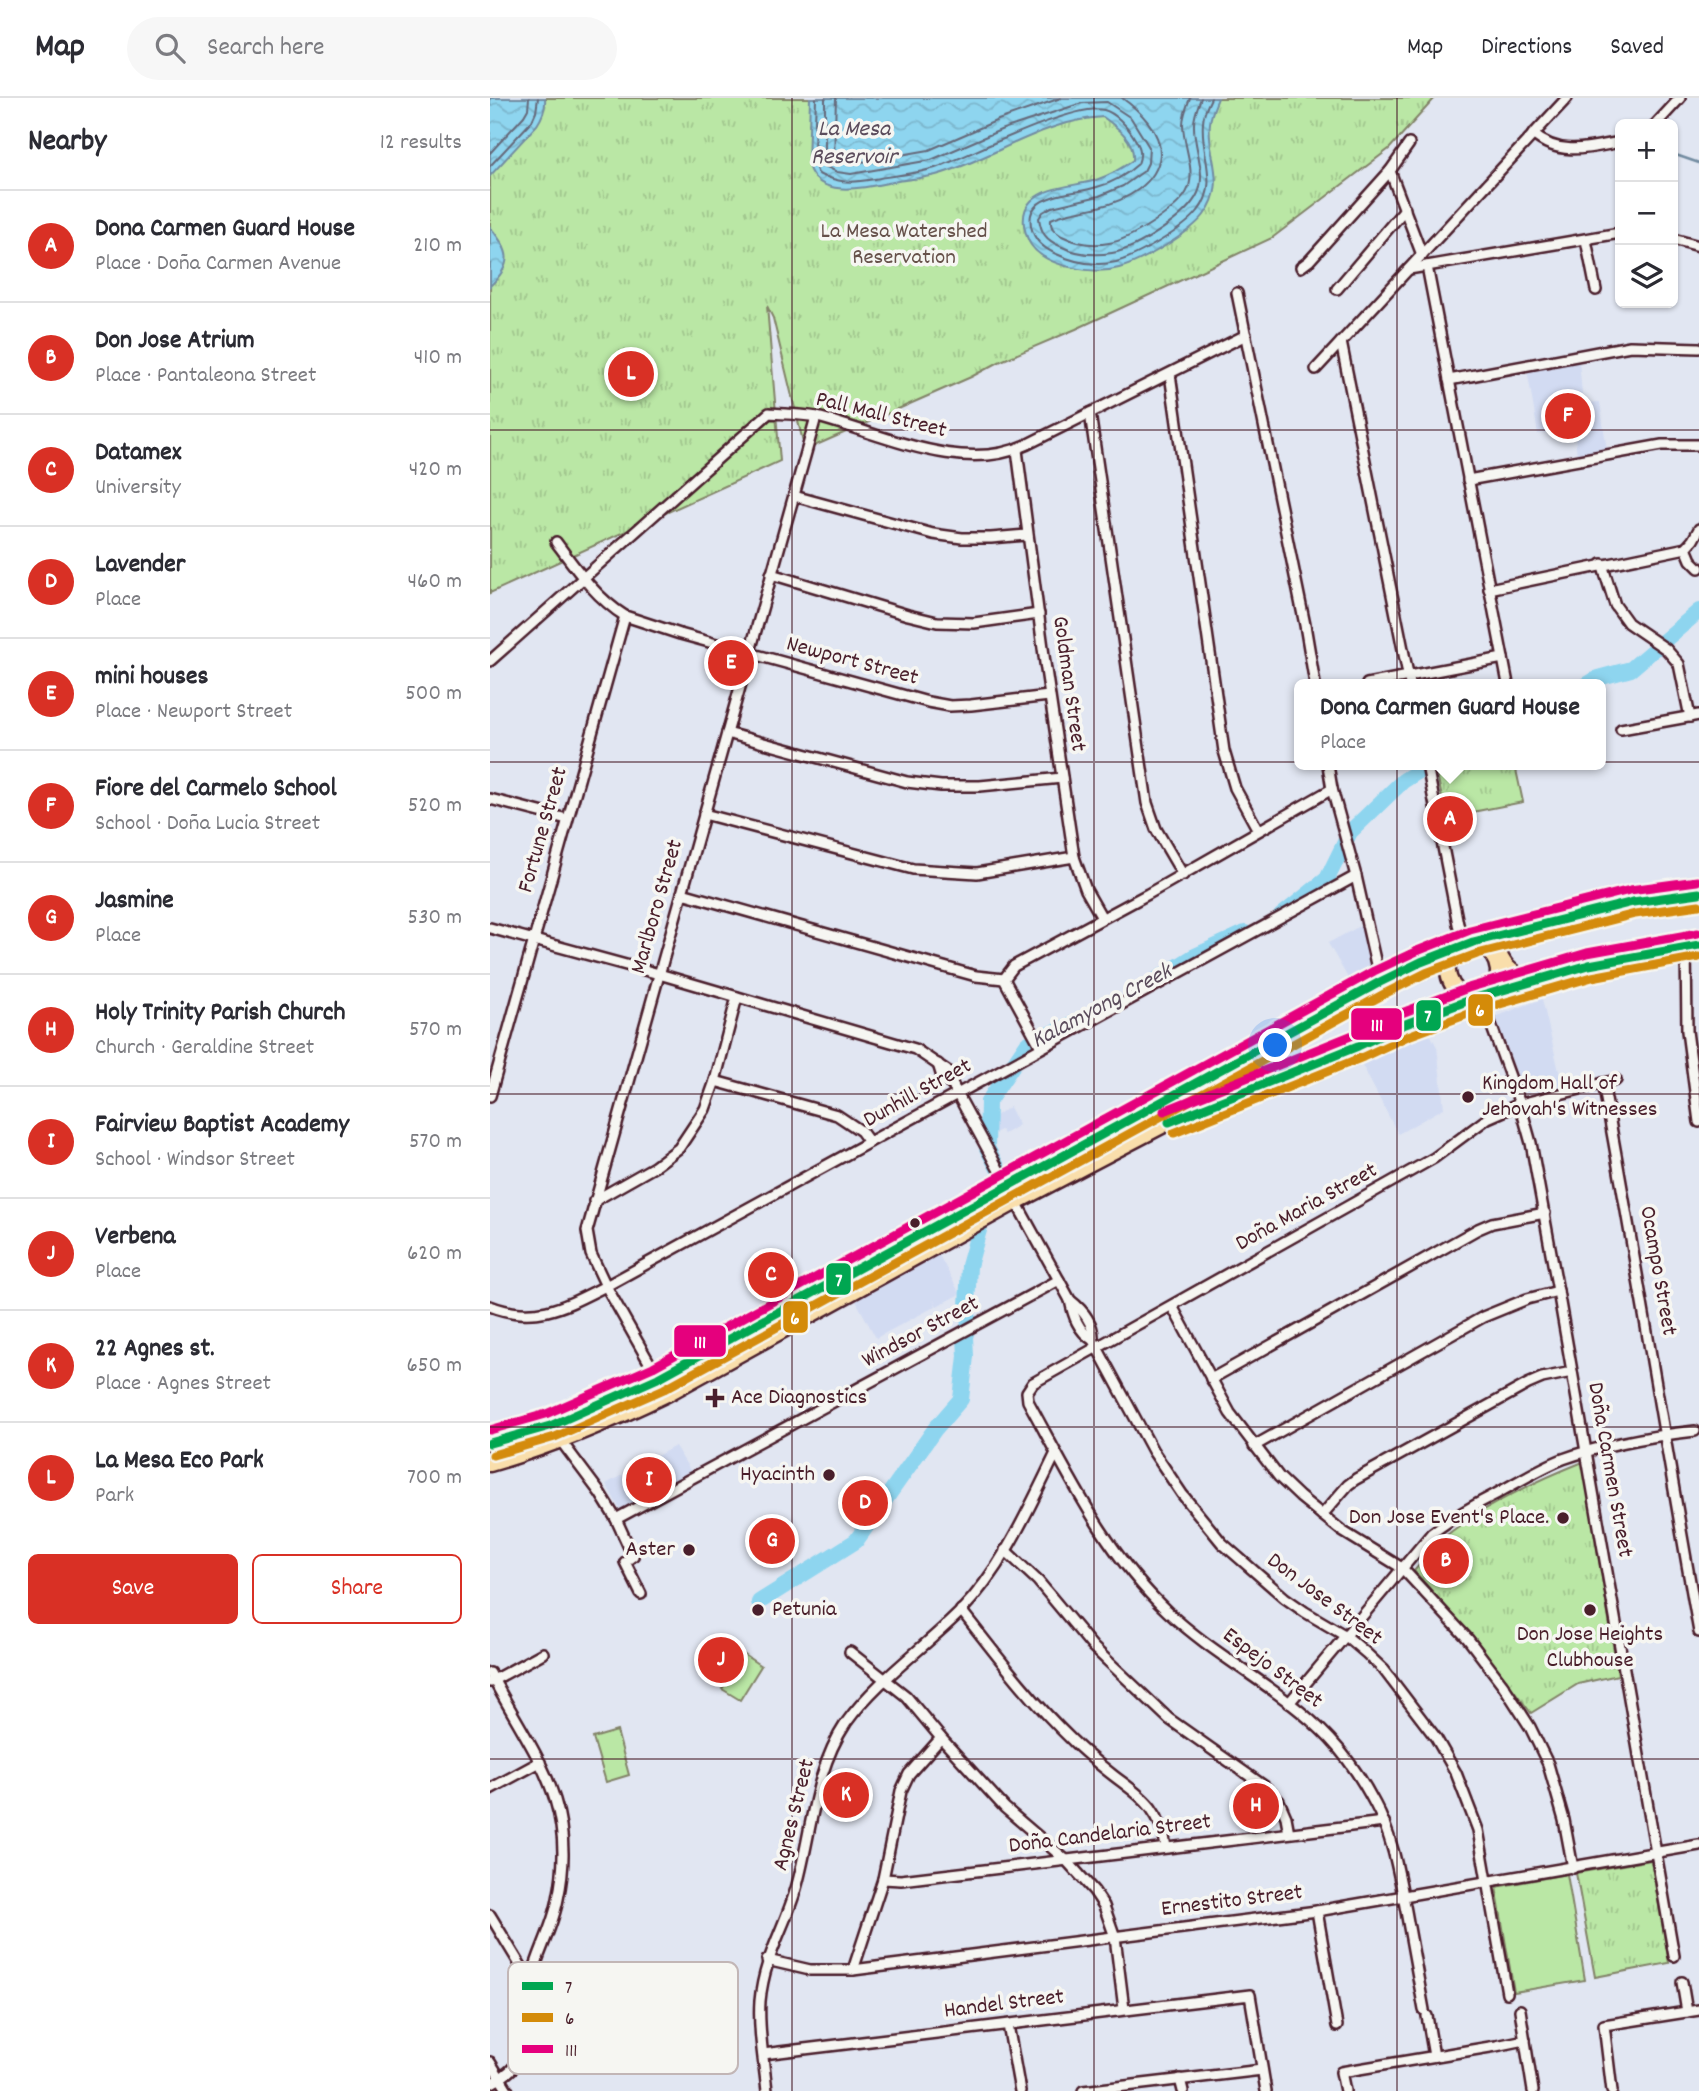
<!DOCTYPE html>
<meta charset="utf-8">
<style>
:root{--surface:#fff;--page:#f7f7f7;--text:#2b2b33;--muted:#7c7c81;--line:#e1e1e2;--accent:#d93025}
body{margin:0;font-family:Dekko,sans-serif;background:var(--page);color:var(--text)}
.controls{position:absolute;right:21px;top:21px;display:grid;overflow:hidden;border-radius:10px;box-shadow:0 2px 5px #0004}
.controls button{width:63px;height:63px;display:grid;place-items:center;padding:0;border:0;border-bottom:2px solid var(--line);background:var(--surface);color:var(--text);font:35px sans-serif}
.you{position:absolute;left:786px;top:948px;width:24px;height:24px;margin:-18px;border:5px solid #fff;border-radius:50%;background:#1a73e8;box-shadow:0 0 0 10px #1a73e833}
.badge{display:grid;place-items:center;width:46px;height:46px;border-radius:50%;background:var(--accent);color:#fff;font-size:23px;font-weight:700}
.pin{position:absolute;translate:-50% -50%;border:4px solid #fff;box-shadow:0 2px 7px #0006}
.popup{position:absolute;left:804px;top:581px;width:312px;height:91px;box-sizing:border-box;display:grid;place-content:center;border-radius:10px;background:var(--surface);filter:drop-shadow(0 2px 5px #0005);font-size:23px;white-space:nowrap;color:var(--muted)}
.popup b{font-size:26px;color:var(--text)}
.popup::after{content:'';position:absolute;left:50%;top:100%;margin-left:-14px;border:14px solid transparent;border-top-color:var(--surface)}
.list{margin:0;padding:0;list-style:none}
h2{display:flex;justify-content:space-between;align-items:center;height:91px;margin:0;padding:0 28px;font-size:30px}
h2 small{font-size:23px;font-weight:400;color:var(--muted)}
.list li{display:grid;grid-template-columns:46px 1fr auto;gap:21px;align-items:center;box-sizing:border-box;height:112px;padding:0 28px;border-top:2px solid var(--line)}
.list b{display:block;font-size:26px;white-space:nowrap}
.list p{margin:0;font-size:23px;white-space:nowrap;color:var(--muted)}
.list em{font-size:23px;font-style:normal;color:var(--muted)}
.actions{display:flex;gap:14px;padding:21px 28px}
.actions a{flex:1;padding:16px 0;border:2px solid var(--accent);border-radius:10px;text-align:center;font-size:24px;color:var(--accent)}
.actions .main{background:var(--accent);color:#fff}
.icon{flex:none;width:38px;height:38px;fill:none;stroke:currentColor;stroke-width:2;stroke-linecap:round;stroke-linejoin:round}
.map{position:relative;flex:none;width:1209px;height:1993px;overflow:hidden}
header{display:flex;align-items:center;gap:42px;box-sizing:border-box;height:98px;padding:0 35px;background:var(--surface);border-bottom:2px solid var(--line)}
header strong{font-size:33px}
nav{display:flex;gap:38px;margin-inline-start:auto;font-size:24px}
.search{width:490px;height:63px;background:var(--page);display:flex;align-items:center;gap:18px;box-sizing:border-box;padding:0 24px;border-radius:38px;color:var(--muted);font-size:26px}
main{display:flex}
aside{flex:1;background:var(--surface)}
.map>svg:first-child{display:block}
.built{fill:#d2dbf2}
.grass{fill:#bae7a5;stroke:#828368;stroke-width:2}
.park{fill:url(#park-tufts);stroke:#828368;stroke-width:2}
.water{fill:url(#water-waves);stroke:#738ca1;stroke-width:2}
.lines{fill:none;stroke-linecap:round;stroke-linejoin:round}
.shore{stroke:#656879;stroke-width:2}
.stream{stroke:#738ca1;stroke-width:2.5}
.river{stroke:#8ed5ef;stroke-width:16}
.street-casing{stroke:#4a1f2b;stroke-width:14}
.primary-casing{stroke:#4a1f2b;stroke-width:19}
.street{stroke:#f6f6f2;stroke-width:9}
.primary{stroke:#f9deab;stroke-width:14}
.bus-1-casing{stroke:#f6f6f2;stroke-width:14}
.bus-2-casing{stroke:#f6f6f2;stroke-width:14}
.bus-3-casing{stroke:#f6f6f2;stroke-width:14}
.bus-1{stroke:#00a651;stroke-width:9}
.bus-2{stroke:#d48b09;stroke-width:9}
.bus-3{stroke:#e5007d;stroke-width:9}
.grid{fill:none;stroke:#4a1f2b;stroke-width:2;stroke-opacity:0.55}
.poi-dot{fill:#4a1f2b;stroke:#f6f6f2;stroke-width:2.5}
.labels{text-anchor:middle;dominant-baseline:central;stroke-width:7;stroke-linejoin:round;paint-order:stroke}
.park-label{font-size:23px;fill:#66514a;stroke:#f6f6f2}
.street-label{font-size:23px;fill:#4a1f2b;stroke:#f6f6f2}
.poi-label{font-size:23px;fill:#4a1f2b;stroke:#f6f6f2;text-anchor:start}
.water-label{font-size:24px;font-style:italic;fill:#5b4c5c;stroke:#f6f6f2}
.key{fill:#f6f6f2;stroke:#c2b6b6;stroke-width:2}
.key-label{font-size:19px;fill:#4a1f2b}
.line-badge{stroke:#f6f6f2;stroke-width:2.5}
.badge-label{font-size:19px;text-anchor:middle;font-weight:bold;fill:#fff}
</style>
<header>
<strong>Map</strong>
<div class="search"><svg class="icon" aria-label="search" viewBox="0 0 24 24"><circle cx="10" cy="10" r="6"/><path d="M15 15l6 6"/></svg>Search here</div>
<nav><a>Map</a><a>Directions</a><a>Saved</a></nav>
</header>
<main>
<aside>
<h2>Nearby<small>12 results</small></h2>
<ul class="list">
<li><span class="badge">A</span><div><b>Dona Carmen Guard House</b><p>Place · Doña Carmen Avenue</p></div><em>210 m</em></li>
<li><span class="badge">B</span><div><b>Don Jose Atrium</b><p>Place · Pantaleona Street</p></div><em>410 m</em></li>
<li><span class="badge">C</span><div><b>Datamex</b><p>University</p></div><em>420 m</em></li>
<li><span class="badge">D</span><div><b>Lavender</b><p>Place</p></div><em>460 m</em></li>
<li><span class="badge">E</span><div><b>mini houses</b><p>Place · Newport Street</p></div><em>500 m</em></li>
<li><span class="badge">F</span><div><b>Fiore del Carmelo School</b><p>School · Doña Lucia Street</p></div><em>520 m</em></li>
<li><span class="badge">G</span><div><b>Jasmine</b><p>Place</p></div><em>530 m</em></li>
<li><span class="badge">H</span><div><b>Holy Trinity Parish Church</b><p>Church · Geraldine Street</p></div><em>570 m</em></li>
<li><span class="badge">I</span><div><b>Fairview Baptist Academy</b><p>School · Windsor Street</p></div><em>570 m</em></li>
<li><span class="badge">J</span><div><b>Verbena</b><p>Place</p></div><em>620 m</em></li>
<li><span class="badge">K</span><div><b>22 Agnes st.</b><p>Place · Agnes Street</p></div><em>650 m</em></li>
<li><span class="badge">L</span><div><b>La Mesa Eco Park</b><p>Park</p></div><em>700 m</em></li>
</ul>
<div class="actions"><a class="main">Save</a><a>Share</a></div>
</aside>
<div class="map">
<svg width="1209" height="1993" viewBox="0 0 1209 1993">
<defs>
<pattern id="park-tufts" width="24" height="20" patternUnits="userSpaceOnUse" patternTransform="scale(1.75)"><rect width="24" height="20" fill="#bae7a5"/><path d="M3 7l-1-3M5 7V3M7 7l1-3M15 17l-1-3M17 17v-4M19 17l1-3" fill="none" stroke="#a1c68e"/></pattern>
<pattern id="water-waves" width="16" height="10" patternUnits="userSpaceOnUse" patternTransform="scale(1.75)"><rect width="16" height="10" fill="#8ed5ef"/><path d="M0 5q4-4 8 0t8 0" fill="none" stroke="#7cb6cd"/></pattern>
</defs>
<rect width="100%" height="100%" fill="#e1e6f2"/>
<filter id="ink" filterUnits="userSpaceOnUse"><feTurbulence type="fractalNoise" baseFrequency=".0143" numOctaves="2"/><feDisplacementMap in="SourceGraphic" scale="14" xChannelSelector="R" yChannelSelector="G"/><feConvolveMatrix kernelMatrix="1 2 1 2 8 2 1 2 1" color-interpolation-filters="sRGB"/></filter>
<g filter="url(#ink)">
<g class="built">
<polygon points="1089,264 1093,305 1110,304 1117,353 1087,357 1084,330 1048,336 1037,271"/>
<polygon points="872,827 881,867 858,880 838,845"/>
<polygon points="1052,901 1072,986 1034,994 1005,919"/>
<polygon points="940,936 947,949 954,1010 908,1036 872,967"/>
<polygon points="520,1009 529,1027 514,1036 511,1032 501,1037 494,1024"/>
<polygon points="449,1157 470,1196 447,1208 443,1202 446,1208 386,1240 366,1203"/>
<polygon points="185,1348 203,1377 132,1415 116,1386"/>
</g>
<g class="grass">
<polygon points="253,1556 271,1568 250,1602 232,1591"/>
<polygon points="127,1633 139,1677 116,1684 103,1640"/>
<polygon points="1077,1776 1095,1882 1024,1894 1006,1789"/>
</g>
<g class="park">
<polygon points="0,0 945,0 899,51 782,140 586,231 511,263 481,279 315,352 283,220 277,208 290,363 0,495"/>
<polygon points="945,667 1025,667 1033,704 962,718 961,713 955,714"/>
<path d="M1093,1364L1128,1577L1088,1586L1041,1615L986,1542L924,1473C936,1460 947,1444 962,1433C1001,1404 1048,1382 1093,1364Z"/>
<polygon points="1161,1762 1179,1865 1105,1879 1086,1775"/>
</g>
<g class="water">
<path d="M0,0H55C56,10 53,18 47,27L0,78Z"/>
<path d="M320,0H728C725,8 721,16 720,25C716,58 739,84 714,117C700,135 652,164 629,170C604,177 556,169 541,147C537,141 535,133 534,127C533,118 534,110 541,103C555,88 588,88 606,82C620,77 631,71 643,62C645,42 627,29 613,19C553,22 501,62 446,77C434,80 421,81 408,83C382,88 328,104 318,67Z"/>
<path d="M0,129C20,153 24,165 0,188Z"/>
</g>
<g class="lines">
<g class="shore">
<path d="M326,0C326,13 321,66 328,75C329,77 335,79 337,79C354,86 367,84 384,81C405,77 428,76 448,69C480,57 586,4 614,12C625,15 636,27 642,36C649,47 653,53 648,66C636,77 623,85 607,89C590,95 558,95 546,108C540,114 540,120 541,128C544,142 552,149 564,155C583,164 605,169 626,164C648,158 694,131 708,113C730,86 710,56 713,25C713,17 717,8 721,0"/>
<path d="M335,0V68L347,74L361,76L441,62L513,31L592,5L617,4L641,20L659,49L658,65L654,73L633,88L609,98L562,109L553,114L549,120C551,135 556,142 570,148C586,156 604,158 622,155C647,151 698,118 708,95C717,74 703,48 704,26C704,17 708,8 711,0"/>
<polyline points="346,0 344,60 350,64 360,66 439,52 508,22 571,0"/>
<path d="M632,0C649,12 671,33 670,56C668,86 635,103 608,109C593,113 576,114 561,121C560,130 564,133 572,138C586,145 603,148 619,145C639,142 691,110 698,91C706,72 693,47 693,26C693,18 697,8 700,0"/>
<polyline points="0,55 34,18 38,11 39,0"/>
<polyline points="0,68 42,23 46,14 48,0"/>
</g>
<polyline class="stream" points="1183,56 1209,65"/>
<g class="river">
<polyline points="1098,586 1108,580 1141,571 1209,513"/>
<polyline points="791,818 837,781 860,734 913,683 938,667"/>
<polyline points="649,893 703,859 755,835"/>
<polyline points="269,1504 366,1443 445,1331 471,1301 476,1258 475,1239 479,1225 477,1208 479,1168 497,1103 511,1076 497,1050 498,1004 537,946 614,912"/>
</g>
<g class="street-casing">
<g id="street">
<polyline points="1166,26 1190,0"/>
<path d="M1043,36C1069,59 1099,50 1130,44"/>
<polyline points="900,73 932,157"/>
<polyline points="1183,141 1209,148"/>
<polyline points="1096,142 1106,192"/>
<polyline points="937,168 1018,586"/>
<polyline points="811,169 819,163 900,73 919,46"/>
<polyline points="919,171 1130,135"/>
<polyline points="847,191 915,111"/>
<polyline points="747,195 815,527 825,586"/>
<polyline points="851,244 920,586"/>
<polyline points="826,271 1077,0"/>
<polyline points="680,276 734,653 745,690 768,732"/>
<polyline points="959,282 1140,248 1209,250"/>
<polyline points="600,315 657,705 666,731 693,777"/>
<polyline points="527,352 555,565 584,759 596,792 612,820"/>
<polyline points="978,382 1172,347 1209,347"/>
<polyline points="304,398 443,436 472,440 501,440 537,437"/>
<path d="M66,444C86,471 106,500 135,518L190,536L438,604L460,608L481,607L559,598"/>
<polyline points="1196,450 1201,462 1209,470"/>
<polyline points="1196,450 1203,442 1209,431"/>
<polyline points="1112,466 1125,507 1138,525 1176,551 1189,566 1200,619"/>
<polyline points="281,476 418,517 447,524 484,525 549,516"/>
<polyline points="999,491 1196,450"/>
<path d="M0,563L279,315C295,316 312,316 327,319C391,335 471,377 536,347L756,237"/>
<polyline points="877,586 1013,560"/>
<polyline points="1131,631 1209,617"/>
<polyline points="237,635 417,684 451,688 490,688 572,680"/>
<polyline points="838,667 842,691 866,778 890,884"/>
<polyline points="937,667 968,826 975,847"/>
<polyline points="0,701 77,721"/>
<polyline points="214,716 423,771 487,775 584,759"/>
<polyline points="192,795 486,878 514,881 551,949"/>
<polyline points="0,830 169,876 425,951 459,974 463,988 517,1087"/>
<polyline points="1196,848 1197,933 1209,1024"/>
<polyline points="514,881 524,868 658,796 842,691"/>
<polyline points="991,899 1030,1006 1041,1045 1068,1193 1184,1858"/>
<polyline points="448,966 452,979 463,988"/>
<polyline points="225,983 347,1017 371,1033 379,1044"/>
<path d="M1113,985C1147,1168 1176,1351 1209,1534"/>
<polyline points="0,998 135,518"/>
<polyline points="104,1103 164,1069 189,1050 215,1011 225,983 247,899"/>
<path d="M526,1104L580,1202C593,1212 604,1225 603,1242"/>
<path d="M580,1202C583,1217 588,1233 603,1242L663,1353L692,1396L732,1445L795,1500L815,1514L856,1538L876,1555L894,1572L946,1640L966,1675L988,1732L1017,1895"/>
<path d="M0,1208C46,1226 76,1208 116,1188L866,778"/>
<polyline points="682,1208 740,1315 789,1379 810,1399 852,1433 912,1470 978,1541 1013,1587 1040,1629 1058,1666 1074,1722 1083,1770"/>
<polyline points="721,1281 988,1131 1002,1125 1055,1115"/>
<polyline points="177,1296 116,1188 101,1156 97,1133 326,319"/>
<polyline points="71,1343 110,1395 126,1421 143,1458 135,1464 151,1496"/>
<polyline points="764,1348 993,1219 1037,1201 1068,1193"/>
<polyline points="832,1417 858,1387 866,1381 1038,1286 1052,1280 1082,1274"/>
<polyline points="126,1421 569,1182"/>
<polyline points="515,1452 548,1483 603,1549 679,1621 774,1688 789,1703 796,1719 799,1735"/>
<path d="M471,1512C507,1558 541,1603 583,1643C596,1656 610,1667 624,1678C637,1688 651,1697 661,1710C670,1722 674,1734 676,1749"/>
<polyline points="360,1554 416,1598 451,1640 515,1710 577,1763 604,1793 614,1808 625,1839 634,1911"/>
<path d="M0,1575C42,1655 89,1704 68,1801C63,1829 48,1854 41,1882C38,1891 39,1903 39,1913C40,1951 34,1968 0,1986"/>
<polyline points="0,1584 53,1555"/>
<path d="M799,1605L942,1435C962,1420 984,1407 1006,1396C1028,1384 1050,1370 1073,1361C1115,1346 1161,1338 1205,1333"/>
<polyline points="0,1691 50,1664"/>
<polyline points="393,1781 411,1782 894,1724"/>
<polyline points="827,1813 847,1928"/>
<polyline points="0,1817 40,1883"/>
<polyline points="277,1862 320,1872 363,1872 827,1813 1209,1747"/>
<polyline points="363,1872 393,1781 411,1693 419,1676 451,1640"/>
<polyline points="1192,1884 1197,1914"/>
<path d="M934,1912C928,1879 922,1846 916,1813C909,1777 903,1739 885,1706C873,1683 858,1660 840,1641C793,1591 728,1561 678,1514C616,1456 578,1376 538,1303L537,1294L543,1285L944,1060L998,1020L1030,1006L1126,982"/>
<polyline points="1030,1912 1043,1993"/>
<polyline points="937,1918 944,1958"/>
<polyline points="518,1927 530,1993"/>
<polyline points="273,1956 760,1897 776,1993"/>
<polyline points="0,1964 18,1993"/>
<polyline points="690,1981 693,1993"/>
<path d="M277,1993C274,1964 268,1932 270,1903C274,1858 296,1828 307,1787C322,1732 324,1673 356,1625C387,1582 433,1551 470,1514C513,1470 539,1410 566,1355"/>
<polyline points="593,1993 772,1972"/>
<polyline points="855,1993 851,1974 1006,1948 1035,1942"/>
<polyline points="1122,1993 1114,1927 1209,1912"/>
</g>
</g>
<g class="primary-casing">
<g id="primary">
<path d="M983,844C1006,851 1015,874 1002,895"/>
<path d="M967,850C950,869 958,893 982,901"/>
<path d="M1009,855C1015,871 1026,879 1043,881"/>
<polyline points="0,1345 60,1328 168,1280 890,884 931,864 983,844 1143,804 1209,795"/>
<path d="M0,1366C62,1348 119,1324 177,1296L526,1104L691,1018L982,901L1099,867L1196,848L1209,847"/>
</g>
</g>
<use href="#street" class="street"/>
<use href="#primary" class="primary"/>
<g class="bus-1-casing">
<g id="bus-1">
<polyline points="679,1024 868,948 913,927 982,901 1099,867 1209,847"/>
<polyline points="0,1345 60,1328 168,1280 890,884 931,864 983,844 1143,804 1209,795"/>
</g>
</g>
<g class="bus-2-casing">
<g id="bus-2">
<polyline points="684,1035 873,959 918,938 986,913 1102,879 1209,859"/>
<polyline points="3,1357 65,1339 174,1291 896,895 936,875 987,856 1145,816 1209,807"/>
</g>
</g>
<g class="bus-3-casing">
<g id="bus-3">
<polyline points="674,1013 863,937 909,916 978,890 1097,855 1208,835"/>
<polyline points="0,1332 56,1316 163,1269 884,873 927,853 980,832 1140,792 1207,783"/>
</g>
</g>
<use href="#bus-1" class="bus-1"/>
<use href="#bus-2" class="bus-2"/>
<use href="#bus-3" class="bus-3"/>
</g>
</g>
<path class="grid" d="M302,0V1993M604,0V1993M907,0V1993M0,332H1209M0,664H1209M0,996H1209M0,1329H1209M0,1661H1209"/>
<g class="poi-dot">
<circle cx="978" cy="999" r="7"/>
<circle cx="425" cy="1125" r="6"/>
<path d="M221.5 1289.5h7v7h7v7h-7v7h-7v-7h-7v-7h7z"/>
<circle cx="339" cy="1377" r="7"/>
<circle cx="1073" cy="1420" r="7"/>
<circle cx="199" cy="1452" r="7"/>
<circle cx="268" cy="1512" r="7"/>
<circle cx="1100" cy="1512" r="7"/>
</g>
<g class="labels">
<g class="park-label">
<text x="414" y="134">La Mesa Watershed<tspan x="414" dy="26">Reservation</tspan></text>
</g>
<g class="street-label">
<text transform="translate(391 318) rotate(14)">Pall Mall Street</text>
<text transform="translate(362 564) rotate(15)">Newport Street</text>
<text transform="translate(578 586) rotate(82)">Goldman Street</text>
<text transform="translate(54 732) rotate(-74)">Fortune Street</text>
<text transform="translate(168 809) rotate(-74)">Marlboro Street</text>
<text transform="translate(428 996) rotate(-29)">Dunhill Street</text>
<text transform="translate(817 1110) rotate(-29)">Doña Maria Street</text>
<text transform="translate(1167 1173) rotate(80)">Ocampo Street</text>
<text transform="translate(431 1235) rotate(-28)">Windsor Street</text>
<text transform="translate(1119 1372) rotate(80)">Doña Carmen Street</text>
<text transform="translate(834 1502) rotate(37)">Don Jose Street</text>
<text transform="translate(782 1571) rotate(37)">Espejo Street</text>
<text transform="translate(305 1717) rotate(-76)">Agnes Street</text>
<text transform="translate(620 1737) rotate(-7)">Doña Candelaria Street</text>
<text transform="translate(742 1804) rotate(-7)">Ernestito Street</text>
<text transform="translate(514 1907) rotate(-7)">Handel Street</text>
</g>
<g class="poi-label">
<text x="992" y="986">Kingdom Hall of<tspan x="992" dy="26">Jehovah's Witnesses</tspan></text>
<text x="241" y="1300">Ace Diagnostics</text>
<text x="325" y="1377" text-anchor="end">Hyacinth</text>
<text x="1059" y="1420" text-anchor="end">Don Jose Event's Place.</text>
<text x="185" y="1452" text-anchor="end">Aster</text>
<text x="282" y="1512">Petunia</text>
<text x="1100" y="1537" text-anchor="middle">Don Jose Heights<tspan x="1100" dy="26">Clubhouse</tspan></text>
</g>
<g class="water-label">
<text x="364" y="32">La Mesa<tspan x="364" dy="28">Reservoir</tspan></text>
<text transform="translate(612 909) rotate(-28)">Kalamyong Creek</text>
</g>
</g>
<rect x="18" y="1864" width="230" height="112" rx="10" class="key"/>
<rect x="32" y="1884" width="31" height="8" fill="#00a651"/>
<rect x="32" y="1915" width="31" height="9" fill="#d48b09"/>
<rect x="32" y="1947" width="31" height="8" fill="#e5007d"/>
<g class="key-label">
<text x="75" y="1895">7</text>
<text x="75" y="1926">6</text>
<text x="75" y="1958">111</text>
</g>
<g class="line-badge">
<rect x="977" y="895" width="27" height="34" rx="7" fill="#d48b09"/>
<rect x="925" y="901" width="27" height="33" rx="7" fill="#00a651"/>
<rect x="860" y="909" width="53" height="34" rx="7" fill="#e5007d"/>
<rect x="335" y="1164" width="27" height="34" rx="7" fill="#00a651"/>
<rect x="292" y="1202" width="27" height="34" rx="7" fill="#d48b09"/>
<rect x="183" y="1226" width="54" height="34" rx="7" fill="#e5007d"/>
</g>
<g class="badge-label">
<text x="990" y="918">6</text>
<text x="938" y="924">7</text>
<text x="887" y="933">111</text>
<text x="349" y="1188">7</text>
<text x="305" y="1226">6</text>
<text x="210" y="1250">111</text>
</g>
</svg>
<div class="controls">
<button>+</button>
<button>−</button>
<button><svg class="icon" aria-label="layers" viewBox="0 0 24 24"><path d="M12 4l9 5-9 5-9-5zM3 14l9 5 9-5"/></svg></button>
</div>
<div class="you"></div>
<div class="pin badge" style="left:960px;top:721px">A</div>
<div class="popup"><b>Dona Carmen Guard House</b>Place</div>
<div class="pin badge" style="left:956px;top:1463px">B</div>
<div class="pin badge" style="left:281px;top:1177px">C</div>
<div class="pin badge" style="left:375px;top:1405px">D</div>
<div class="pin badge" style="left:241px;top:565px">E</div>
<div class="pin badge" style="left:1078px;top:318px">F</div>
<div class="pin badge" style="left:282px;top:1443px">G</div>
<div class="pin badge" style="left:766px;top:1708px">H</div>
<div class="pin badge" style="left:159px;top:1382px">I</div>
<div class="pin badge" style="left:231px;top:1562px">J</div>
<div class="pin badge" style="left:356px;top:1697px">K</div>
<div class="pin badge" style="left:141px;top:276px">L</div>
</div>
</main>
